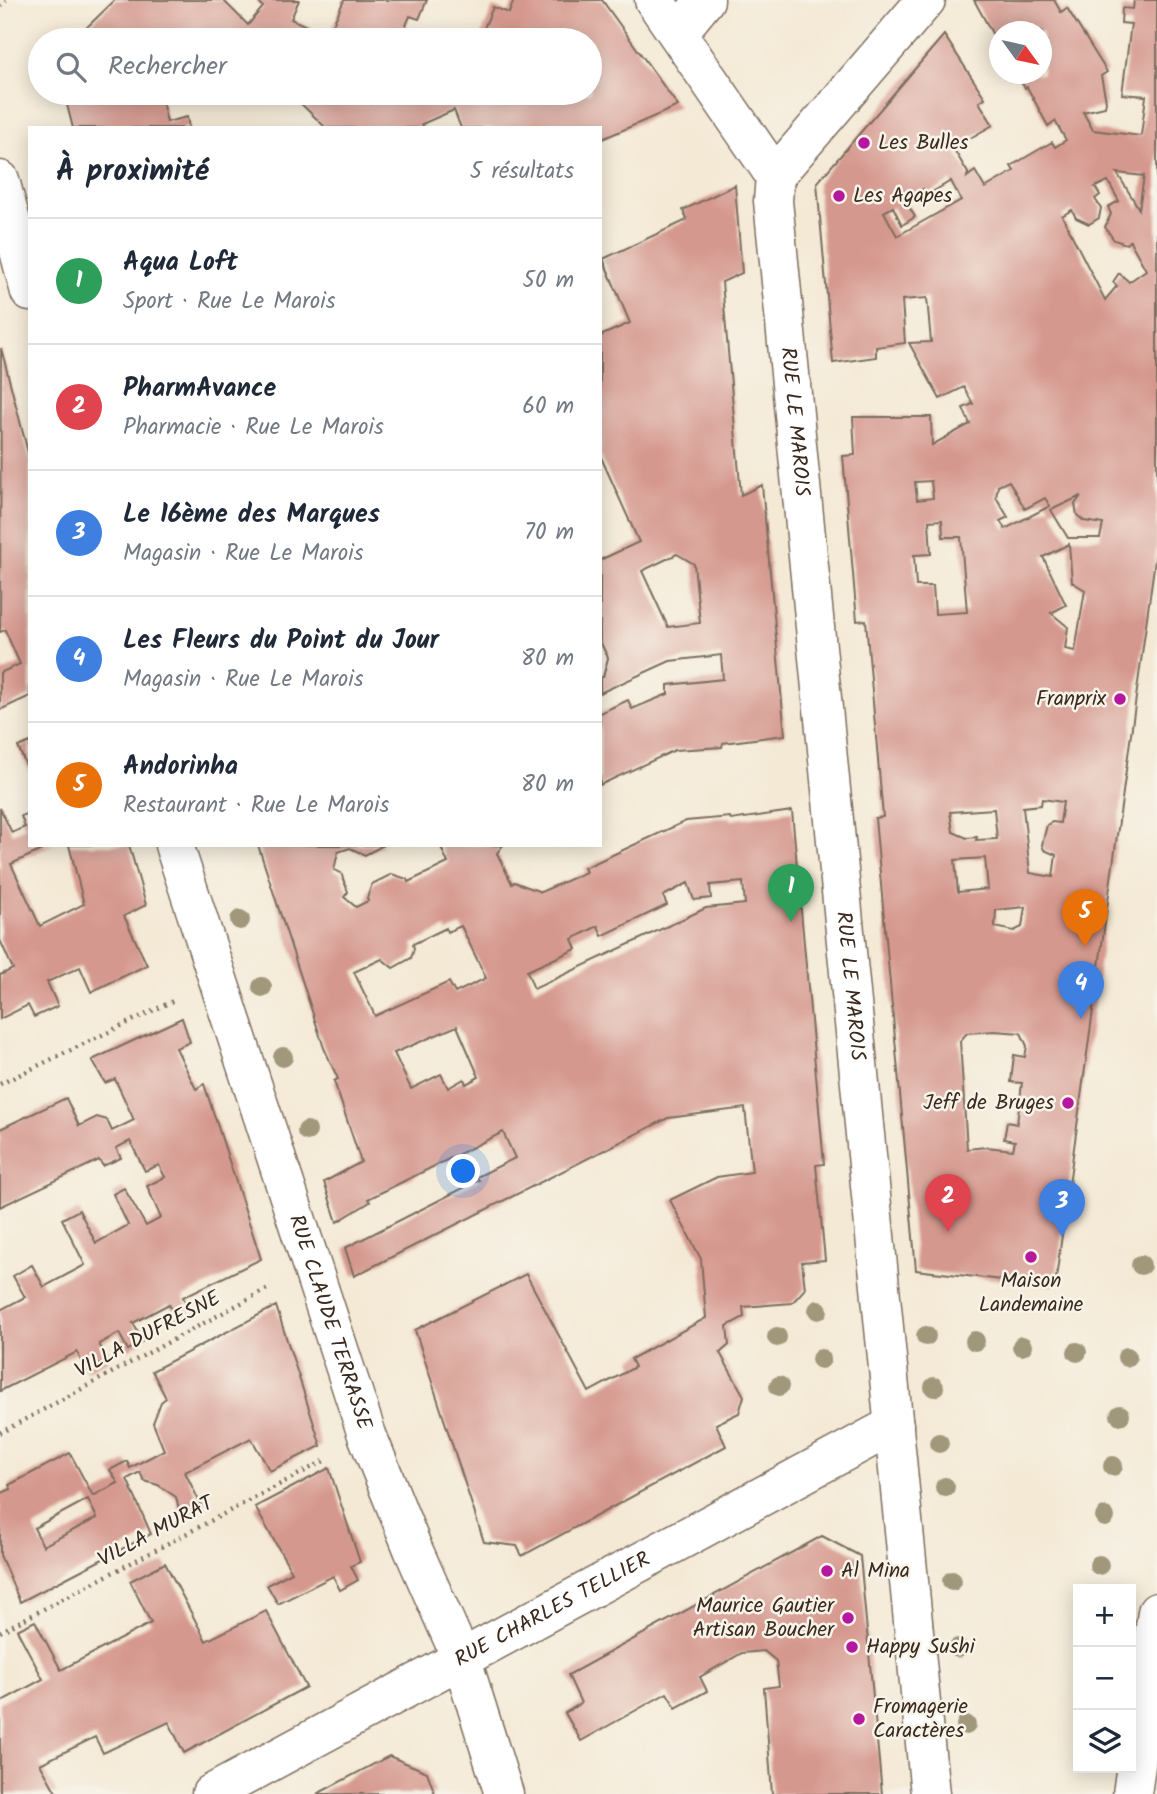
<!DOCTYPE html>
<html lang="fr">
<meta charset="utf-8">
<style>
:root{--surface:#fff;--page:#f2f2f3;--text:#1f2937;--muted:#747a83;--line:#e0e1e3;--accent:#2563eb}
body{margin:0;font-family:Kalam,sans-serif;background:var(--page);color:var(--text)}
.controls{position:absolute;right:21px;bottom:21px;display:grid;overflow:hidden;border-radius:0px;box-shadow:0 4px 18px #0003}
.controls button{width:63px;height:63px;display:grid;place-items:center;padding:0;border:0;border-bottom:2px solid var(--line);background:var(--surface);color:var(--text);font:35px sans-serif}
.compass{position:absolute;left:989px;top:21px;width:63px;height:63px;border-radius:50%;background:var(--surface);box-shadow:0 4px 18px #0003;rotate:123deg}
.you{position:absolute;left:464px;top:1172px;width:24px;height:24px;margin:-18px;border:5px solid #fff;border-radius:50%;background:#1a73e8;box-shadow:0 0 0 10px #1a73e833}
.badge{display:grid;place-items:center;width:46px;height:46px;border-radius:50%;background:var(--accent);color:#fff;font-size:23px;font-weight:700}
.pin{position:absolute;translate:-50% -58px;filter:drop-shadow(0 2px 4px #0008)}
.pin::after{content:'';position:absolute;top:37px;width:24px;height:21px;background:inherit;clip-path:polygon(0 0,100% 0,50% 100%)}
.list{margin:0;padding:0;list-style:none}
h2{display:flex;justify-content:space-between;align-items:center;height:91px;margin:0;padding:0 28px;font-size:30px}
h2 small{font-size:23px;font-weight:400;color:var(--muted)}
.list li{display:grid;grid-template-columns:46px 1fr auto;gap:21px;align-items:center;box-sizing:border-box;height:126px;padding:0 28px;border-top:2px solid var(--line)}
.list b{display:block;font-size:26px;white-space:nowrap}
.list p{margin:0;font-size:23px;white-space:nowrap;color:var(--muted)}
.list em{font-size:23px;font-style:normal;color:var(--muted)}
.icon{flex:none;width:38px;height:38px;fill:none;stroke:currentColor;stroke-width:2;stroke-linecap:round;stroke-linejoin:round}
.map{position:relative;flex:none;width:1157px;height:1794px;overflow:hidden}
.search{position:absolute;background:var(--surface);box-shadow:0 4px 18px #0003;left:28px;top:28px;width:574px;height:77px;display:flex;align-items:center;gap:18px;box-sizing:border-box;padding:0 24px;border-radius:38px;color:var(--muted);font-size:26px}
.panel{position:absolute;background:var(--surface);box-shadow:0 4px 18px #0003;left:28px;top:126px;width:574px;height:721px;border-radius:0px}
.map>svg:first-child{display:block}
.building{fill:#d5988e;fill-rule:evenodd}
.lines{fill:none;stroke-linecap:round;stroke-linejoin:round}
.minor-casing{stroke:#7c6d5e;stroke-width:41}
.primary-casing{stroke:#7c6d5e;stroke-width:41}
.path{stroke:#7c6d5e;stroke-width:4.5;stroke-dasharray:2 5;stroke-linecap:butt}
.minor{stroke:#fff;stroke-width:38}
.primary{stroke:#fff;stroke-width:38}
.tree{fill:#a1987b}
.poi-dot{fill:#b5179e;stroke:#f7f3e8;stroke-width:2.5}
.labels{text-anchor:middle;dominant-baseline:central;stroke-width:5;stroke-linejoin:round;paint-order:stroke}
.poi-label{font-size:21px;fill:#3b2a1e;stroke:#f7f3e8;text-anchor:start}
.street-label{font-size:21px;fill:#3b2a1e;stroke:#f7f3e8}
</style>
<div class="map">
<svg width="1157" height="1794" viewBox="0 0 1157 1794">
<rect width="100%" height="100%" fill="#f7f3e8"/>
<filter id="ink" filterUnits="userSpaceOnUse"><feTurbulence type="fractalNoise" baseFrequency=".0143" numOctaves="2"/><feDisplacementMap in="SourceGraphic" scale="14" xChannelSelector="R" yChannelSelector="G"/><feConvolveMatrix kernelMatrix="1 2 1 2 8 2 1 2 1" color-interpolation-filters="sRGB"/></filter>
<filter id="wash" filterUnits="userSpaceOnUse"><feTurbulence type="fractalNoise" baseFrequency=".00686" numOctaves="4" result="noise"/><feDisplacementMap in="SourceGraphic" scale="28" xChannelSelector="R" yChannelSelector="G"/><feGaussianBlur stdDeviation="1.57" result="paint"/><feColorMatrix in="noise" values="0 0 0 0 0 0 0 0 0 0 0 0 0 0 0 0 0 1.4 0 .05"/><feComposite in="paint" operator="in"/></filter>
<g filter="url(#wash)">
<rect width="100%" height="100%" fill="#f4e9d5"/>
<g id="blocks">
<g class="building">
<polygon points="115,0 223,0 248,25 263,7 256,0 299,0 291,19 328,36 344,0 427,0 419,19 410,16 400,40 80,40 82,32"/>
<polygon points="514,0 602,0 678,106 600,140 600,128 461,128 454,110 422,124 424,128 326,128 290,93 378,93 373,103 399,93 590,93 590,40 524,40 511,35 509,40 484,40 486,37 481,35 493,7 509,13"/>
<path d="M974,0H1054L1061,12L1067,8L1107,72L1101,76L1106,101L1105,107L1083,112L1093,130L1141,136L1146,96L1122,94L1131,24L1121,23L1122,8L1133,9L1134,0H1157V545L1055,1286L916,1270L875,818L883,817L868,645L866,620L857,621L843,456L855,455L853,417H931L932,445L970,424L963,408L973,404L964,387L940,399L909,343L931,342L927,298L902,300L905,343L876,347V357L833,363L817,183L944,35L985,98L979,102L993,125L953,148L968,173L967,177L975,171L985,188L1014,171L1011,166L1052,142L1055,147L1066,140L1055,121L1048,126L1027,87L1025,88L1016,74H1042V32H999V46ZM1117,173L1144,176L1139,209L1133,199ZM951,181L961,200L897,236L884,212L893,207L902,225L915,217L905,200L923,189L927,195ZM1108,181L1119,201L1108,207L1111,214L1105,227L1114,240L1126,244L1130,241L1146,270L1129,282L1119,273L1113,282L1117,286L1105,300L1062,216L1072,210L1076,218L1089,224L1099,218L1101,208L1095,199L1100,195L1095,187ZM931,481L933,498L917,500L915,482ZM1009,481L1025,509L1045,498L1050,506L1005,529L1000,521L1008,517L996,497L998,486ZM1081,496L1075,504L1077,515L1084,521L1103,524L1100,538H1068L1051,510ZM942,520L943,537H961L967,612L935,614L933,586H916L914,555L931,554L929,521ZM1069,544L1072,582L1085,590L1075,651L1065,649L1068,627L1051,613L1066,605L1043,557ZM1042,799L1063,802L1060,823L1052,822L1047,825L1042,845L1044,850L1056,855L1053,877L1030,873L1023,807L1041,805ZM994,809L997,839L976,840L977,837L967,838L953,832L950,812ZM985,858L988,889L958,892L955,860ZM1025,907L1022,927L1014,931L995,927L996,910ZM994,1031L1021,1033L1027,1046L1025,1057L1014,1055L1011,1082L1022,1083L1017,1124L1007,1122L1004,1139L1015,1141L1013,1150L986,1147L967,1149L960,1041L967,1033Z"/>
<polygon points="66,93 160,93 167,122 187,117 189,128 73,128 65,97"/>
<path d="M735,185L742,273L722,282L727,340L741,495L762,485L785,735L723,743L722,747L675,750L600,785V713L628,700L632,709L668,694V685L723,679L721,655L670,661L600,693V678L603,677L608,658L600,641V560L639,542L600,455V336L630,323L603,259L687,220L683,210ZM677,554L694,564L700,623L668,627L642,571Z"/>
<polygon points="1,348 30,460 30,696 0,710 0,673 20,664 5,630 0,632"/>
<polygon points="30,742 30,774 18,747"/>
<polygon points="0,808 12,833 25,827 21,816 30,812 30,845 53,845 11,864 40,926 84,904 69,845 129,845 146,905 124,916 147,965 91,992 80,967 47,982 58,1006 34,1017 28,1005 0,1019 0,975 13,969 0,940"/>
<path d="M792,811L824,1164L816,1165L825,1260L802,1262L805,1289L792,1303L743,1307L744,1317L727,1326L729,1345L720,1353L744,1396L739,1413L716,1424L726,1446L522,1556L517,1546L484,1542L415,1330L526,1274L589,1392L635,1367L631,1359L706,1318L701,1259L670,1200L717,1177L752,1172L745,1108L668,1118L354,1276L345,1248L479,1180L477,1177L515,1158L503,1132L368,1199L370,1202L337,1222L324,1182L361,1162L334,1081L338,1079L324,1048L258,845H384L365,855L350,848L338,852L334,870L341,873L348,892L344,897L356,907L368,901L367,898L372,884L392,874L407,879L408,882L448,863L440,845H503L497,853L512,884L514,882L541,892L586,872L584,868L686,821L730,817L731,820ZM743,882L745,904L706,908L534,989L527,971L576,949L572,939L598,926L602,936L667,905L663,896L688,883L694,900L711,898L710,885ZM461,926L486,978L455,993L449,982L375,1016L354,972L382,959L393,968L411,958L414,949L413,944L446,928L447,932ZM457,1026L479,1077L466,1084L464,1079L448,1088L441,1074L411,1089L394,1053Z"/>
<polygon points="182,1018 190,1042 176,1048 196,1089 204,1084 261,1259 183,1297 192,1316 177,1323 169,1304 133,1323 143,1341 128,1350 119,1333 99,1344 108,1360 86,1371 77,1352 0,1391 0,1310 25,1297 13,1276 32,1265 44,1287 85,1265 62,1219 79,1210 96,1243 128,1225 113,1194 124,1188 146,1226 161,1218 147,1186 165,1177 159,1165 145,1171 130,1141 116,1148 121,1158 103,1166 99,1160 0,1207 0,1129 66,1098 79,1126 97,1117 107,1120 112,1131 134,1120 115,1079 105,1083 92,1060"/>
<path d="M276,1306L321,1446L270,1471L251,1438L185,1472L202,1507L181,1517L176,1497L158,1485L144,1481L140,1472L127,1479L151,1534L20,1602L0,1555V1494L11,1489L9,1485L70,1453L93,1496L118,1483L110,1470L127,1461L130,1468L164,1450L153,1423L161,1402L166,1398L152,1371ZM88,1499L97,1518L43,1546L34,1528Z"/>
<polygon points="329,1468 360,1562 351,1566 358,1580 340,1590 333,1576 278,1604 267,1585 292,1572 255,1507"/>
<polygon points="822,1536 860,1556 882,1794 772,1794 764,1688 779,1686 776,1661 764,1651 742,1653 700,1677 707,1691 676,1708 667,1693 581,1741 565,1713 581,1703 568,1675"/>
<polygon points="165,1563 206,1641 266,1611 306,1687 184,1753 169,1722 103,1753 95,1737 40,1764 57,1794 0,1794 0,1702 43,1679 17,1630 35,1621 61,1670 151,1623 130,1581"/>
<polygon points="389,1756 427,1772 435,1794 317,1794"/>
</g>
</g>
</g>
<g filter="url(#ink)">
<use href="#blocks" fill-opacity="0" stroke="#7c6d5e" stroke-width="2"/>
<g class="lines">
<g class="minor-casing">
<g id="minor">
<polyline points="654,0 775,176"/>
<polyline points="678,33 705,0"/>
<path id="s1" d="M775,176L773,201L930,1794"/>
<polyline points="775,176 926,0"/>
<polyline points="0,180 30,292"/>
<path id="s2" d="M174,845L367,1435L413,1549L462,1660L504,1794"/>
<path id="s3" d="M211,1794L894,1425"/>
</g>
</g>
<g class="primary-casing">
<polyline id="primary" points="1132,1794 1157,1612"/>
</g>
<g class="path">
<polyline points="0,6 6,0"/>
<polyline points="0,1084 173,1001"/>
<polyline points="0,1433 267,1289"/>
<polyline points="0,1632 324,1461"/>
</g>
<use href="#minor" class="minor"/>
<use href="#primary" class="primary"/>
</g>
<g class="tree">
<circle cx="240" cy="920" r="10"/>
<circle cx="262" cy="987" r="10"/>
<circle cx="283" cy="1057" r="10"/>
<circle cx="307" cy="1131" r="10"/>
<circle cx="1141" cy="1265" r="10"/>
<circle cx="818" cy="1310" r="10"/>
<circle cx="926" cy="1336" r="10"/>
<circle cx="777" cy="1337" r="10"/>
<circle cx="975" cy="1341" r="10"/>
<circle cx="1022" cy="1346" r="10"/>
<circle cx="1077" cy="1352" r="10"/>
<circle cx="1127" cy="1357" r="10"/>
<circle cx="821" cy="1359" r="10"/>
<circle cx="779" cy="1386" r="10"/>
<circle cx="934" cy="1387" r="10"/>
<circle cx="1120" cy="1415" r="10"/>
<circle cx="939" cy="1443" r="10"/>
<circle cx="1113" cy="1466" r="10"/>
<circle cx="945" cy="1487" r="10"/>
<circle cx="1105" cy="1517" r="10"/>
<circle cx="1099" cy="1565" r="10"/>
<circle cx="952" cy="1581" r="10"/>
<circle cx="958" cy="1648" r="10"/>
<circle cx="966" cy="1725" r="10"/>
</g>
</g>
<g class="poi-dot">
<circle cx="864" cy="143" r="7"/>
<circle cx="839" cy="196" r="7"/>
<circle cx="1120" cy="699" r="7"/>
<circle cx="1068" cy="1103" r="7"/>
<circle cx="1031" cy="1257" r="7"/>
<circle cx="827" cy="1571" r="7"/>
<circle cx="848" cy="1618" r="7"/>
<circle cx="852" cy="1647" r="7"/>
<circle cx="859" cy="1719" r="7"/>
</g>
<g class="labels">
<g class="poi-label">
<text x="878" y="143">Les Bulles</text>
<text x="853" y="196">Les Agapes</text>
<text x="1106" y="699" text-anchor="end">Franprix</text>
<text x="1054" y="1103" text-anchor="end">Jeff de Bruges</text>
<text x="1031" y="1281" text-anchor="middle">Maison<tspan x="1031" dy="24">Landemaine</tspan></text>
<text x="841" y="1571">Al Mina</text>
<text x="834" y="1606" text-anchor="end">Maurice Gautier<tspan x="834" dy="24">Artisan Boucher</tspan></text>
<text x="866" y="1647">Happy Sushi</text>
<text x="873" y="1707">Fromagerie<tspan x="873" dy="24">Caractères</tspan></text>
</g>
<g class="street-label">
<text stroke="none"><textPath href="#s1" startOffset="247">RUE LE MAROIS</textPath></text>
<text stroke="none"><textPath href="#s1" startOffset="814">RUE LE MAROIS</textPath></text>
<text stroke="none"><textPath href="#s2" startOffset="502">RUE CLAUDE TERRASSE</textPath></text>
<text transform="translate(148 1335) rotate(-28)">VILLA DUFRESNE</text>
<text transform="translate(156 1532) rotate(-28)">VILLA MURAT</text>
<text stroke="none"><textPath href="#s3" startOffset="388">RUE CHARLES TELLIER</textPath></text>
</g>
</g>
</svg>
<div class="controls">
<button>+</button>
<button>−</button>
<button><svg class="icon" aria-label="layers" viewBox="0 0 24 24"><path d="M12 4l9 5-9 5-9-5zM3 14l9 5 9-5"/></svg></button>
</div>
<svg class="compass" viewBox="-18 -18 36 36"><path d="M0-13l5 13h-10z" fill="#e53935"/><path d="M0 13l5-13h-10z" fill="#747a83"/></svg>
<div class="you"></div>
<div class="pin badge" style="left:791px;top:922px;background:#2e9e5b">1</div>
<div class="pin badge" style="left:948px;top:1232px;background:#e0444e">2</div>
<div class="pin badge" style="left:1062px;top:1237px;background:#3f7fe0">3</div>
<div class="pin badge" style="left:1081px;top:1019px;background:#3f7fe0">4</div>
<div class="pin badge" style="left:1085px;top:947px;background:#e8710a">5</div>
<div class="search"><svg class="icon" aria-label="search" viewBox="0 0 24 24"><circle cx="10" cy="10" r="6"/><path d="M15 15l6 6"/></svg>Rechercher</div>
<section class="panel">
<h2>À proximité<small>5 résultats</small></h2>
<ul class="list">
<li><span class="badge" style="background:#2e9e5b">1</span><div><b>Aqua Loft</b><p>Sport · Rue Le Marois</p></div><em>50 m</em></li>
<li><span class="badge" style="background:#e0444e">2</span><div><b>PharmAvance</b><p>Pharmacie · Rue Le Marois</p></div><em>60 m</em></li>
<li><span class="badge" style="background:#3f7fe0">3</span><div><b>Le 16ème des Marques</b><p>Magasin · Rue Le Marois</p></div><em>70 m</em></li>
<li><span class="badge" style="background:#3f7fe0">4</span><div><b>Les Fleurs du Point du Jour</b><p>Magasin · Rue Le Marois</p></div><em>80 m</em></li>
<li><span class="badge" style="background:#e8710a">5</span><div><b>Andorinha</b><p>Restaurant · Rue Le Marois</p></div><em>80 m</em></li>
</ul>
</section>
</div>
